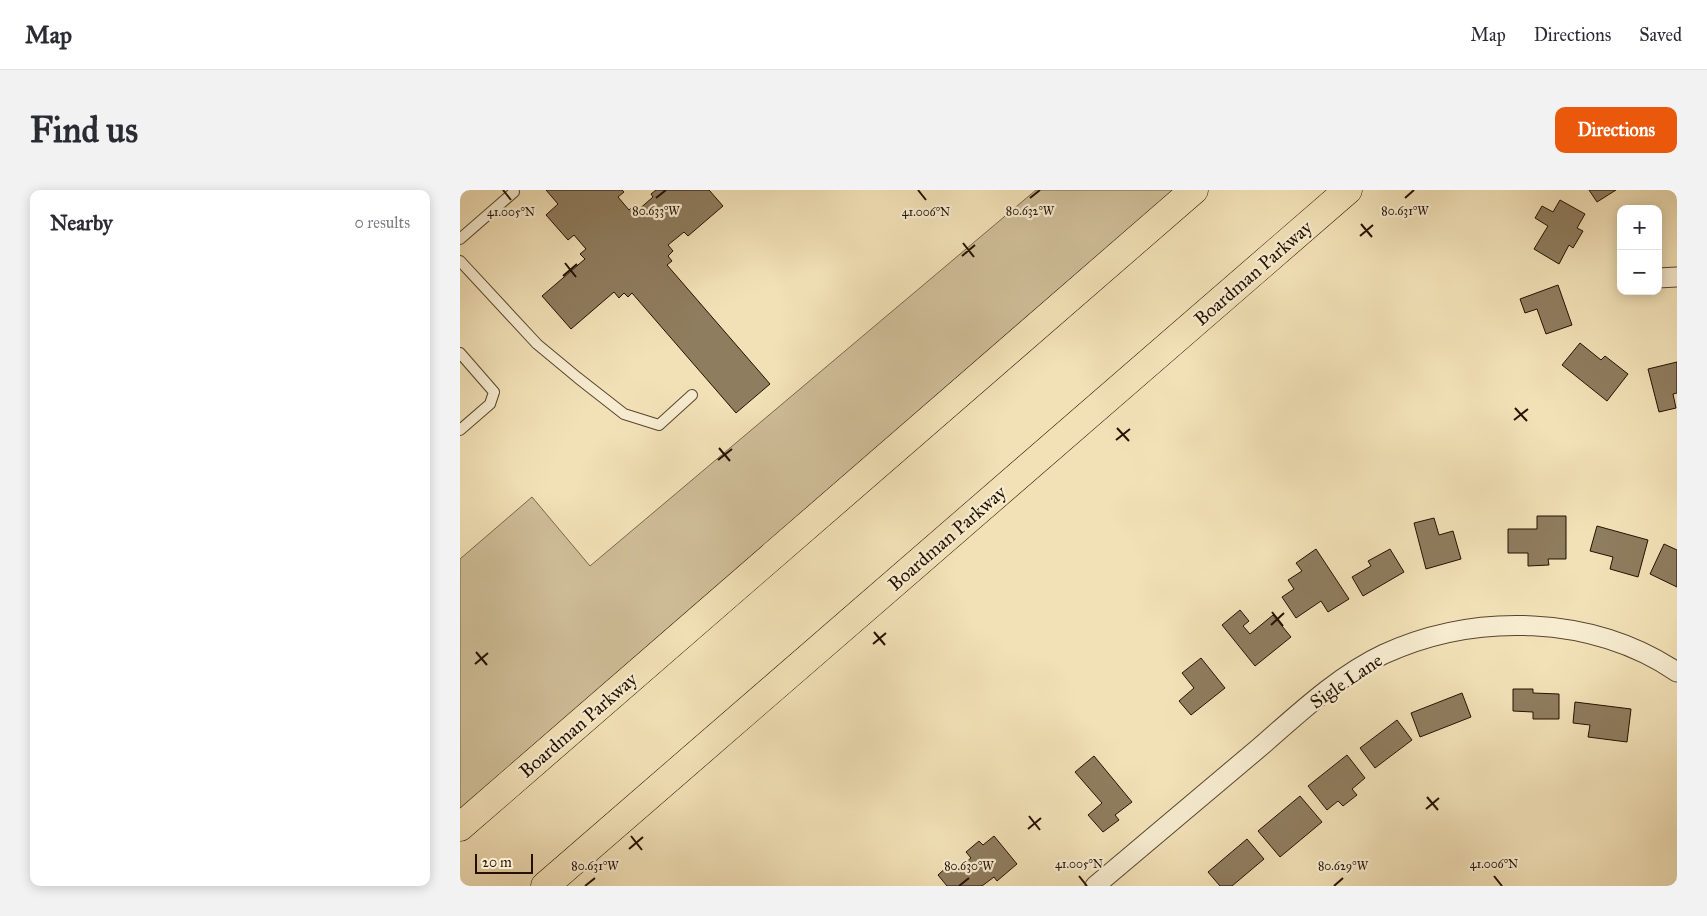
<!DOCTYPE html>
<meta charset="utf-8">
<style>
:root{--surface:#fff;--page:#f2f2f3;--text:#2b2b33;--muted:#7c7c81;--line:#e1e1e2;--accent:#ea580c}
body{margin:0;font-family:"IM FELL Great Primer",serif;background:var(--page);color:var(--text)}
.controls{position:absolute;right:15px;top:15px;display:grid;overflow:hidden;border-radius:10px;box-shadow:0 2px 12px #0003}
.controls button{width:45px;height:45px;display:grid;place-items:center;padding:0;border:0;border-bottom:1px solid var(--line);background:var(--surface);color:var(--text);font:25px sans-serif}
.scale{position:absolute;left:15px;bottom:12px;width:58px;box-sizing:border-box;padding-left:5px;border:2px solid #241100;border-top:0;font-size:14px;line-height:18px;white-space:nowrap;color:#241100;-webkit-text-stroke:4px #f7ecd0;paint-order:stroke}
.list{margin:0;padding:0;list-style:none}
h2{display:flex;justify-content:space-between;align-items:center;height:65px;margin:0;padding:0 20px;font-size:21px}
h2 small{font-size:16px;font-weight:400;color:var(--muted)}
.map{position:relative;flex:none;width:1217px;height:696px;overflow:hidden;border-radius:10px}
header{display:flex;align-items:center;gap:30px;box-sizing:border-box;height:70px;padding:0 25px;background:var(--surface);border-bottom:1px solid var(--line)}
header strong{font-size:24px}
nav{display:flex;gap:28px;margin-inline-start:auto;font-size:18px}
.intro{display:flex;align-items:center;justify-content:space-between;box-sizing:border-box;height:120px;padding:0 30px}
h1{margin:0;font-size:35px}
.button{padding:12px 22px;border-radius:10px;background:var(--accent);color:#fff;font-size:18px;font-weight:700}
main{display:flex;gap:30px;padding:0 30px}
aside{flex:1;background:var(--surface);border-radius:10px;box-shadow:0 2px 12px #0003}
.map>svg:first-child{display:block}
.green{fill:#cfbe98;stroke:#7a684c}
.building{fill:#8f7d5f;stroke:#241100}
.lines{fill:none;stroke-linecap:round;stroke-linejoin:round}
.service-casing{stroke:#58452e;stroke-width:12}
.minor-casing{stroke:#58452e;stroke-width:21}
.motorway-casing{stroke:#241100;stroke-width:29}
.service{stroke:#f7ecd0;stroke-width:10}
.minor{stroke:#f7ecd0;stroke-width:19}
.motorway{stroke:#f2e1b7;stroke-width:28}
.ticks{fill:none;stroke:#241100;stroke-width:2}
.labels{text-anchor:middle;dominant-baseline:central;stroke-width:4.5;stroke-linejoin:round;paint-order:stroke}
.street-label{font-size:19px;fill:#241100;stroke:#f7ecd0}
.ticks-label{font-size:12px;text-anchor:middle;fill:#241100;stroke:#f7ecd0;stroke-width:4.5;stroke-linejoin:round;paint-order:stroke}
</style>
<header>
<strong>Map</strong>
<nav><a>Map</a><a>Directions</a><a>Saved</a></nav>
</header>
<div class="intro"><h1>Find us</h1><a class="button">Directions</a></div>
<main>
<aside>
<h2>Nearby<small>0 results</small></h2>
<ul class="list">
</ul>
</aside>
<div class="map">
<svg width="1217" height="696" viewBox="0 0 1217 696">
<rect width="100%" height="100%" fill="#f2e1b7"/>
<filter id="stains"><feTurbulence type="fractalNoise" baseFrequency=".004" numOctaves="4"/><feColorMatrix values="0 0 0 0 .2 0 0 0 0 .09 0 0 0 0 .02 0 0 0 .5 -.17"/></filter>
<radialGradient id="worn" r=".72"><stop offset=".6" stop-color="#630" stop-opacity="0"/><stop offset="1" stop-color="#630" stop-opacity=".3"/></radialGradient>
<polygon class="green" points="576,0 734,0 0,637 0,369 72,307 130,376"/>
<g class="building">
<polygon points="86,0 162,0 164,2 158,7 169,20 173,16 177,21 193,7 191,4 196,0 249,0 263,16 228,46 224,42 208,55 213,61 208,66 212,71 207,75 310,194 276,223 172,103 168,107 164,103 159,108 154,102 111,139 82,106 125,69 120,64 126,59 114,45 108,50 86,25 98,14"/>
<polygon points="1129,0 1156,0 1137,12"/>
<polygon points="1100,10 1125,24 1117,38 1123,41 1113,58 1109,55 1099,74 1074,59 1088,36 1075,28 1082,16 1093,22"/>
<polygon points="1098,95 1112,135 1086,144 1077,119 1065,123 1060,109"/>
<polygon points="1120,153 1141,170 1145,166 1168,184 1147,211 1102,175"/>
<polygon points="1217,172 1217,203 1213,204 1216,218 1199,222 1188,179"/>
<polygon points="1077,326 1106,326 1106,369 1088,369 1089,375 1068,376 1068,363 1048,363 1048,339 1077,339"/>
<polygon points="974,328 979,345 993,341 1001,369 966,379 954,333"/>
<polygon points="1137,336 1188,350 1178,387 1150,379 1153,367 1130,361"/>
<polygon points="1204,354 1217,360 1217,397 1190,384"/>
<polygon points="856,359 889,409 868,422 861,411 836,428 822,407 834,399 828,390 842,381 836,373"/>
<polygon points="930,359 944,382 903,406 892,387 911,376 908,371"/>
<polygon points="780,420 789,431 783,436 790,444 813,425 831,447 795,476 762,435"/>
<polygon points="741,468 765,498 731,525 719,511 734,498 722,483"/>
<polygon points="1053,499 1073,499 1073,503 1099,504 1099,529 1073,529 1073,522 1053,521"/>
<polygon points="1002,503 1011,527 960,547 951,523"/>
<polygon points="1115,512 1171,519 1167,552 1128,547 1130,535 1113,533"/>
<polygon points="937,530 952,550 915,578 900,558"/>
<polygon points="887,565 905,588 892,599 897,605 883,616 878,611 867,620 848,596"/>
<polygon points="634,566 672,612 655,625 659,630 643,642 628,625 642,613 615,582"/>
<polygon points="840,606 862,632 820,667 798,641"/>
<polygon points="534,646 557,674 537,691 534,687 522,696 487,696 478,685 489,675 494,682 511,668 506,662 519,651 523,655"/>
<polygon points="787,649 804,669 772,696 760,696 748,682"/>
</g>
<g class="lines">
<g class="service-casing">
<g id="service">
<polyline points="0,49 54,2"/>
<polyline points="0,71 77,154 118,188 164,224 199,235 232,205"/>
<polyline points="0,163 34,202 30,214 0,240"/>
</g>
</g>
<g class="minor-casing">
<g id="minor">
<polyline points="1198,88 1217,87"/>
<path d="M635,696C690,650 745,603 800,557C838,524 879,485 924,464C1016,422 1132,425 1217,482"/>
</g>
</g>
<g class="motorway-casing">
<g id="motorway">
<polyline points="0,637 734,0"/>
<polyline points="85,696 888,0"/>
</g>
</g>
<use href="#service" class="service"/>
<use href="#minor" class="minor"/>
<use href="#motorway" class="motorway"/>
</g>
<path class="ticks" d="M43,0L51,10M458,0L466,10M196,8L206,0M570,8L580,0M945,8L954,0M901,34L912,47M900,46L913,35M503,53L514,67M502,66L515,55M105,73L116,87M103,86L117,74M1055,218L1067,231M1054,230L1068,219M657,238L669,251M656,250L670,239M259,258L270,271M258,270L272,259M812,422L823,436M811,435L824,423M414,442L425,455M413,454L426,443M16,462L27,475M15,474L28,463M967,607L978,620M966,619L979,608M569,626L580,640M568,639L581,628M171,646L182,660M169,659L183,647M619,686L627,696M1034,686L1042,696M125,696L135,688M499,696L509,688M874,696L883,688"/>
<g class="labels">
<g class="street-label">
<text transform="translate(793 83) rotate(-41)">Boardman Parkway</text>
<text transform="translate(487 348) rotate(-41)">Boardman Parkway</text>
<text transform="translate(886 491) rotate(-34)">Sigle Lane</text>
<text transform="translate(118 535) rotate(-41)">Boardman Parkway</text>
</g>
</g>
<g class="ticks-label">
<text x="196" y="25">80.633°W</text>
<text x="570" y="25">80.632°W</text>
<text x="945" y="25">80.631°W</text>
<text x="51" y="26">41.005°N</text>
<text x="466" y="26">41.006°N</text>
<text x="619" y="678">41.005°N</text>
<text x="1034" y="678">41.006°N</text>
<text x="135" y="680">80.631°W</text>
<text x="509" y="680">80.630°W</text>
<text x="883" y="680">80.629°W</text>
</g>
<rect width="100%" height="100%" filter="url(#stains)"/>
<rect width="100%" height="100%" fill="url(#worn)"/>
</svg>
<div class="controls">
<button>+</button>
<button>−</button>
</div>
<div class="scale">20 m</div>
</div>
</main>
